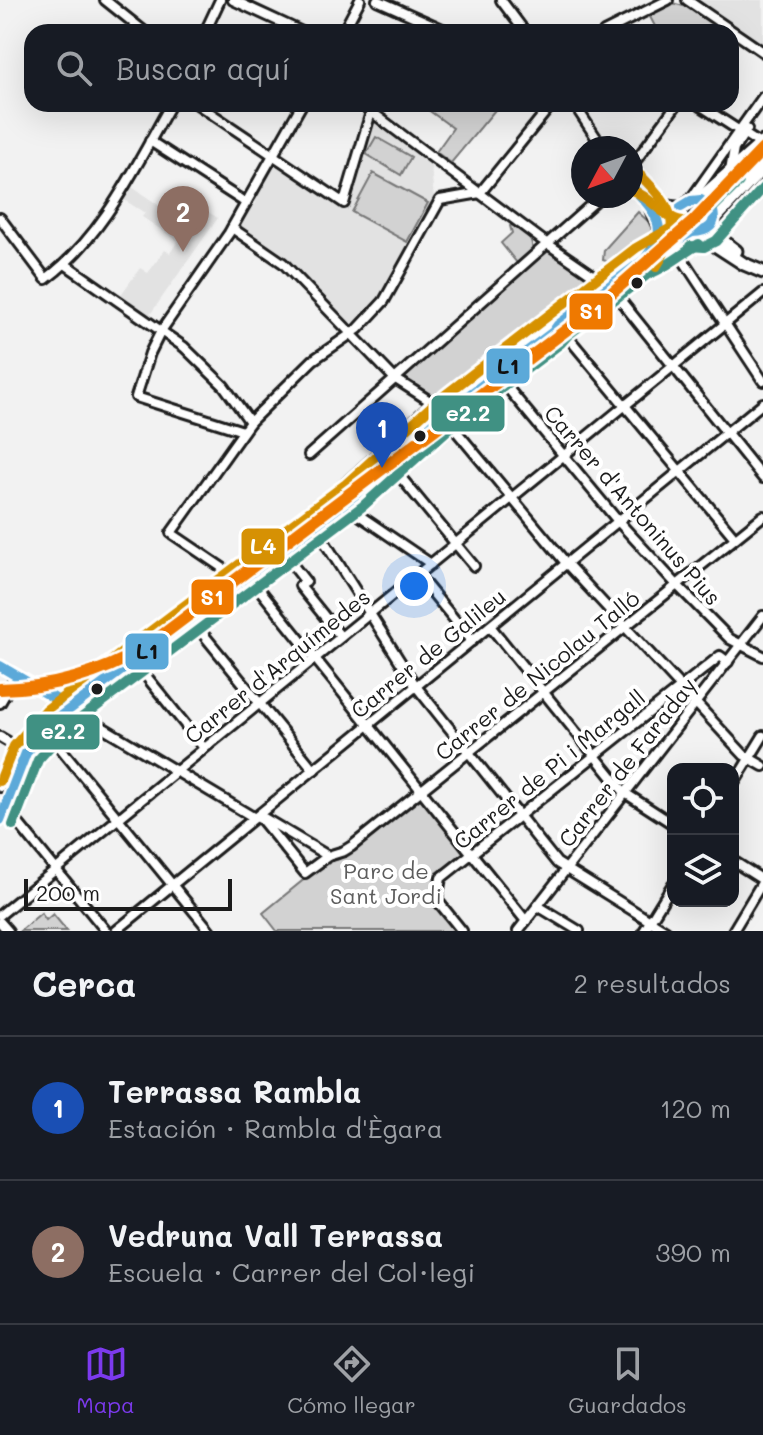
<!DOCTYPE html>
<html lang="es">
<meta charset="utf-8">
<style>
:root{--surface:#171b24;--page:#242831;--text:#f1f3f6;--muted:#9ea1a6;--line:#363941;--accent:#7c3aed}
body{margin:0;font-family:Mali,sans-serif;background:var(--page);color:var(--text)}
.controls{position:absolute;right:24px;bottom:24px;display:grid;overflow:hidden;border-radius:16px;box-shadow:0 8px 32px #0002}
.controls button{width:72px;height:72px;display:grid;place-items:center;padding:0;border:0;border-bottom:2px solid var(--line);background:var(--surface);color:var(--text);font:40px sans-serif}
.compass{position:absolute;left:571px;top:136px;width:72px;height:72px;border-radius:50%;background:var(--surface);box-shadow:0 8px 32px #0002;rotate:229deg}
.scale{position:absolute;left:24px;bottom:20px;width:208px;box-sizing:border-box;padding-left:8px;border:4px solid #1c1c1c;border-top:0;font-size:22px;line-height:28px;white-space:nowrap;color:#1c1c1c;-webkit-text-stroke:6px #fff;paint-order:stroke}
.you{position:absolute;left:414px;top:586px;width:28px;height:28px;margin:-20px;border:6px solid #fff;border-radius:50%;background:#1a73e8;box-shadow:0 0 0 12px #1a73e833}
.badge{display:grid;place-items:center;width:52px;height:52px;border-radius:50%;background:var(--accent);color:#fff;font-size:26px;font-weight:700}
.pin{position:absolute;translate:-50% -66px;filter:drop-shadow(0 2px 4px #0008)}
.pin::after{content:'';position:absolute;top:42px;width:28px;height:24px;background:inherit;clip-path:polygon(0 0,100% 0,50% 100%)}
.list{margin:0;padding:0;list-style:none}
h2{display:flex;justify-content:space-between;align-items:center;height:104px;margin:0;padding:0 32px;font-size:34px}
h2 small{font-size:26px;font-weight:400;color:var(--muted)}
.list li{display:grid;grid-template-columns:52px 1fr auto;gap:24px;align-items:center;box-sizing:border-box;height:144px;padding:0 32px;border-top:2px solid var(--line)}
.list b{display:block;font-size:30px;white-space:nowrap}
.list p{margin:0;font-size:26px;white-space:nowrap;color:var(--muted)}
.list em{font-size:26px;font-style:normal;color:var(--muted)}
.icon{flex:none;width:44px;height:44px;fill:none;stroke:currentColor;stroke-width:2;stroke-linecap:round;stroke-linejoin:round}
.map{position:relative;flex:none;width:763px;height:931px;overflow:hidden}
.search{position:absolute;background:var(--surface);box-shadow:0 8px 32px #0002;left:24px;right:24px;top:24px;height:88px;display:flex;align-items:center;gap:20px;box-sizing:border-box;padding:0 28px;border-radius:24px;color:var(--muted);font-size:30px}
.sheet{height:392px;background:var(--surface)}
nav{display:flex;justify-content:space-around;align-items:center;box-sizing:border-box;height:112px;border-top:2px solid var(--line);background:var(--surface);font-size:22px;color:var(--muted)}
nav a{display:grid;justify-items:center;gap:4px}
nav .on{color:var(--accent)}
.map>svg:first-child{display:block}
.built{fill:#e2e2e2}
.green{fill:#d2d2d2;stroke:#777;stroke-width:2}
.lines{fill:none;stroke-linecap:round;stroke-linejoin:round}
.minor-casing{stroke:#1c1c1c;stroke-width:14}
.major-casing{stroke:#1c1c1c;stroke-width:17}
.minor{stroke:#fff;stroke-width:8}
.major{stroke:#fff;stroke-width:11}
.bus-1-casing{stroke:#fff;stroke-width:16}
.bus-2-casing{stroke:#fff;stroke-width:16}
.bus-3-casing{stroke:#fff;stroke-width:16}
.bus-1{stroke:#5ba9d9;stroke-width:10}
.bus-2{stroke:#409183;stroke-width:10}
.bus-3{stroke:#d69104;stroke-width:10}
.rail-1-casing{stroke:#fff;stroke-width:18}
.rail-1{stroke:#ef7900;stroke-width:12}
.bus-dot{fill:#1c1c1c;stroke:#fff;stroke-width:3}
.labels{text-anchor:middle;dominant-baseline:central;stroke-width:8;stroke-linejoin:round;paint-order:stroke}
.street-label{font-size:22px;fill:#1c1c1c;stroke:#fff}
.park-label{font-size:22px;fill:#5c5c5c;stroke:#fff}
.line-badge{stroke:#fff;stroke-width:3}
.badge-label{font-size:22px;text-anchor:middle;font-weight:bold;fill:#fff}
.pale-badge-label{font-size:22px;text-anchor:middle;font-weight:bold;fill:#111}
</style>
<div class="map">
<svg width="763" height="931" viewBox="0 0 763 931">
<rect width="100%" height="100%" fill="#f2f2f2"/>
<filter id="ink" filterUnits="userSpaceOnUse"><feTurbulence type="fractalNoise" baseFrequency=".0125" numOctaves="2"/><feDisplacementMap in="SourceGraphic" scale="16" xChannelSelector="R" yChannelSelector="G"/><feConvolveMatrix kernelMatrix="1 2 1 2 8 2 1 2 1" color-interpolation-filters="sRGB"/></filter>
<g filter="url(#ink)">
<g class="built">
<polygon points="693,0 763,0 763,50"/>
<polygon points="378,124 431,164 434,200 380,298 357,323 346,322 285,260 238,226 244,215 256,203 255,199 275,160 347,210 370,127"/>
<polygon points="129,185 185,223 189,219 193,221 202,208 218,218 149,316 120,296 140,268 148,273 165,250 170,253 178,241 142,217 145,213 121,198"/>
</g>
<g class="green">
<polygon points="672,3 691,8 717,26 717,32 658,32 649,15"/>
<polygon points="420,104 500,104 451,163 436,152 453,128"/>
<polygon points="376,137 411,157 401,175 366,154"/>
<polygon points="373,173 428,203 407,242 352,212"/>
<circle cx="699" cy="217" r="12"/>
<polygon points="638,212 651,224 651,231 620,261 615,264 603,260 604,250"/>
<path d="M512,225C524,230 534,237 532,250L517,263L501,243L512,233L510,226Z"/>
<polygon points="548,247 598,283 597,288 550,324 470,372 437,397 429,396 405,379 403,376 430,354 430,351"/>
<polygon points="421,798 464,852 437,873 431,903 436,905 458,931 277,931 263,913 323,864 339,859"/>
<polygon points="41,913 46,920 53,914 67,931 20,931"/>
</g>
<g class="lines">
<g class="minor-casing">
<g id="minor">
<polyline points="105,0 145,32"/>
<polyline points="233,0 302,32"/>
<polyline points="377,0 449,32"/>
<polyline points="501,0 525,32"/>
<polyline points="687,0 763,52"/>
<polyline points="205,32 220,0"/>
<polyline points="343,32 360,0"/>
<polyline points="604,32 668,0"/>
<polyline points="197,104 344,203 371,112"/>
<polyline points="361,104 542,240 609,286 763,478"/>
<polyline points="574,104 603,148"/>
<polyline points="698,104 760,144"/>
<polyline points="150,141 246,203"/>
<polyline points="631,167 677,104"/>
<polyline points="730,171 734,149 747,129"/>
<path d="M631,180C646,195 663,209 685,206"/>
<polyline points="480,193 552,104"/>
<polyline points="640,196 649,204 681,220"/>
<polyline points="688,203 763,97"/>
<path d="M649,204C650,219 665,228 655,245"/>
<path d="M0,218L46,279C104,236 136,165 171,104"/>
<polyline points="232,228 283,263 394,378 433,403 566,563 744,755 763,766"/>
<polyline points="672,243 763,381"/>
<polyline points="645,259 646,255 675,231 681,221"/>
<polyline points="65,264 184,347 224,386 250,422"/>
<polyline points="558,325 735,538"/>
<polyline points="486,366 497,375 617,520 678,586 730,639 763,656"/>
<polyline points="243,431 136,397 150,353 161,331 229,233 302,104"/>
<polyline points="309,455 601,196"/>
<polyline points="389,463 474,566"/>
<polyline points="337,491 353,511 431,564"/>
<polyline points="314,525 415,685 557,863 666,931"/>
<polyline points="281,550 306,582 300,586 341,637"/>
<polyline points="230,573 171,533 250,422 313,360 358,329 384,301 440,200 480,193"/>
<polyline points="248,575 526,921"/>
<polyline points="418,575 472,641"/>
<polyline points="190,618 314,770"/>
<polyline points="490,626 625,793 673,824"/>
<polyline points="134,661 204,748"/>
<polyline points="0,666 253,817 264,818 328,856 305,873 262,820 256,817"/>
<polyline points="0,703 16,676"/>
<polyline points="45,729 210,931"/>
<polyline points="0,737 20,749"/>
<polyline points="733,785 763,736"/>
<path d="M0,787C12,758 21,734 44,712L337,491L433,403L486,366L548,328L557,325"/>
<polyline points="5,807 106,931"/>
<polyline points="0,820 26,753 54,721 355,495 444,414 553,332 558,325 645,259 649,260 668,245 692,232"/>
<polyline points="328,856 344,851 352,846 763,516"/>
<polyline points="733,861 763,880"/>
<polyline points="538,906 579,931"/>
<polyline points="0,915 763,293"/>
<polyline points="0,922 8,931"/>
<polyline points="116,931 763,403"/>
<polyline points="462,931 437,900 441,878 720,656 728,662"/>
<polyline points="518,931 763,616"/>
<polyline points="644,931 673,884"/>
<polyline points="733,931 763,881"/>
</g>
</g>
<g class="major-casing">
<g id="major">
<polyline points="698,200 763,142"/>
<circle cx="698" cy="217" r="17"/>
<polyline points="715,219 763,168"/>
<polyline points="713,224 719,238 736,251"/>
<polyline points="698,234 744,264 763,272"/>
</g>
</g>
<use href="#minor" class="minor"/>
<use href="#major" class="major"/>
<g class="bus-1-casing">
<g id="bus-1">
<path d="M631,186C644,199 663,217 658,237C656,245 649,253 644,260"/>
<path d="M681,207L691,201L701,200L712,208C718,225 708,232 692,232"/>
<polyline points="0,666 59,701"/>
<polyline points="0,820 26,753 54,721 355,495 444,414 553,332 558,325 645,259 649,260 668,245 692,232"/>
</g>
</g>
<g class="bus-2-casing">
<g id="bus-2">
<polyline points="695,225 697,216 714,207 739,182"/>
<polyline points="690,246 704,247 716,241 763,188"/>
<path d="M13,825L38,760L64,731L363,506L453,425L561,343L568,335L648,274C662,271 684,252 699,244"/>
</g>
</g>
<g class="bus-3-casing">
<g id="bus-3">
<path d="M641,176C675,210 682,226 656,267"/>
<path d="M0,781L14,746L46,710L346,484L435,403L636,248L683,221C663,219 651,196 631,190"/>
</g>
</g>
<use href="#bus-1" class="bus-1"/>
<use href="#bus-2" class="bus-2"/>
<use href="#bus-3" class="bus-3"/>
<g class="rail-1-casing">
<path id="rail-1" d="M0,689C53,688 99,675 145,648L590,312L694,221L763,149"/>
</g>
<use href="#rail-1" class="rail-1"/>
</g>
</g>
<g class="bus-dot">
<circle cx="637" cy="283" r="7"/>
<circle cx="420" cy="436" r="7"/>
<circle cx="97" cy="689" r="7"/>
</g>
<g class="labels">
<g class="street-label">
<text transform="translate(633 505) rotate(49)">Carrer d'Antoninus Pius</text>
<text transform="translate(428 653) rotate(-39)">Carrer de Galileu</text>
<text transform="translate(277 666) rotate(-39)">Carrer d'Arquímedes</text>
<text transform="translate(537 675) rotate(-39)">Carrer de Nicolau Talló</text>
<text transform="translate(627 762) rotate(-52)">Carrer de Faraday</text>
<text transform="translate(549 769) rotate(-39)">Carrer de Pi i Margall</text>
</g>
<g class="park-label">
<text x="386" y="870">Parc de<tspan x="386" dy="25">Sant Jordi</tspan></text>
</g>
</g>
<g class="line-badge">
<rect x="568" y="292" width="46" height="39" rx="8" fill="#ef7900"/>
<rect x="485" y="347" width="46" height="38" rx="8" fill="#5ba9d9"/>
<rect x="430" y="394" width="76" height="39" rx="8" fill="#409183"/>
<rect x="240" y="527" width="46" height="39" rx="8" fill="#d69104"/>
<rect x="190" y="578" width="45" height="38" rx="8" fill="#ef7900"/>
<rect x="124" y="632" width="46" height="39" rx="8" fill="#5ba9d9"/>
<rect x="25" y="713" width="76" height="38" rx="8" fill="#409183"/>
</g>
<g class="badge-label">
<text x="591" y="319">S1</text>
<text x="468" y="421">e2.2</text>
<text x="263" y="554">L4</text>
<text x="212" y="605">S1</text>
<text x="63" y="739">e2.2</text>
</g>
<g class="pale-badge-label">
<text x="508" y="374">L1</text>
<text x="147" y="659">L1</text>
</g>
</svg>
<div class="controls">
<button><svg class="icon" aria-label="locate" viewBox="0 0 24 24"><circle cx="12" cy="12" r="6"/><path d="M12 2v4M12 18v4M2 12h4M18 12h4"/></svg></button>
<button><svg class="icon" aria-label="layers" viewBox="0 0 24 24"><path d="M12 4l9 5-9 5-9-5zM3 14l9 5 9-5"/></svg></button>
</div>
<svg class="compass" viewBox="-18 -18 36 36"><path d="M0-13l5 13h-10z" fill="#e53935"/><path d="M0 13l5-13h-10z" fill="#9ea1a6"/></svg>
<div class="scale">200 m</div>
<div class="you"></div>
<div class="pin badge" style="left:382px;top:468px;background:#1a4fb4">1</div>
<div class="pin badge" style="left:183px;top:252px;background:#8d6e63">2</div>
<div class="search"><svg class="icon" aria-label="search" viewBox="0 0 24 24"><circle cx="10" cy="10" r="6"/><path d="M15 15l6 6"/></svg>Buscar aquí</div>
</div>
<section class="sheet">
<h2>Cerca<small>2 resultados</small></h2>
<ul class="list">
<li><span class="badge" style="background:#1a4fb4">1</span><div><b>Terrassa Rambla</b><p>Estación · Rambla d'Ègara</p></div><em>120 m</em></li>
<li><span class="badge" style="background:#8d6e63">2</span><div><b>Vedruna Vall Terrassa</b><p>Escuela · Carrer del Col·legi</p></div><em>390 m</em></li>
</ul>
</section>
<nav>
<a class="on"><svg class="icon" aria-label="map" viewBox="0 0 24 24"><path d="M3 6l6-2 6 2 6-2v14l-6 2-6-2-6 2zM9 4v14M15 6v14"/></svg>Mapa</a>
<a><svg class="icon" aria-label="directions" viewBox="0 0 24 24"><path d="M12 3l9 9-9 9-9-9zM9 14v-3h6M13 9l2 2-2 2"/></svg>Cómo llegar</a>
<a><svg class="icon" aria-label="saved" viewBox="0 0 24 24"><path d="M7 4h10v16l-5-4-5 4z"/></svg>Guardados</a>
</nav>
